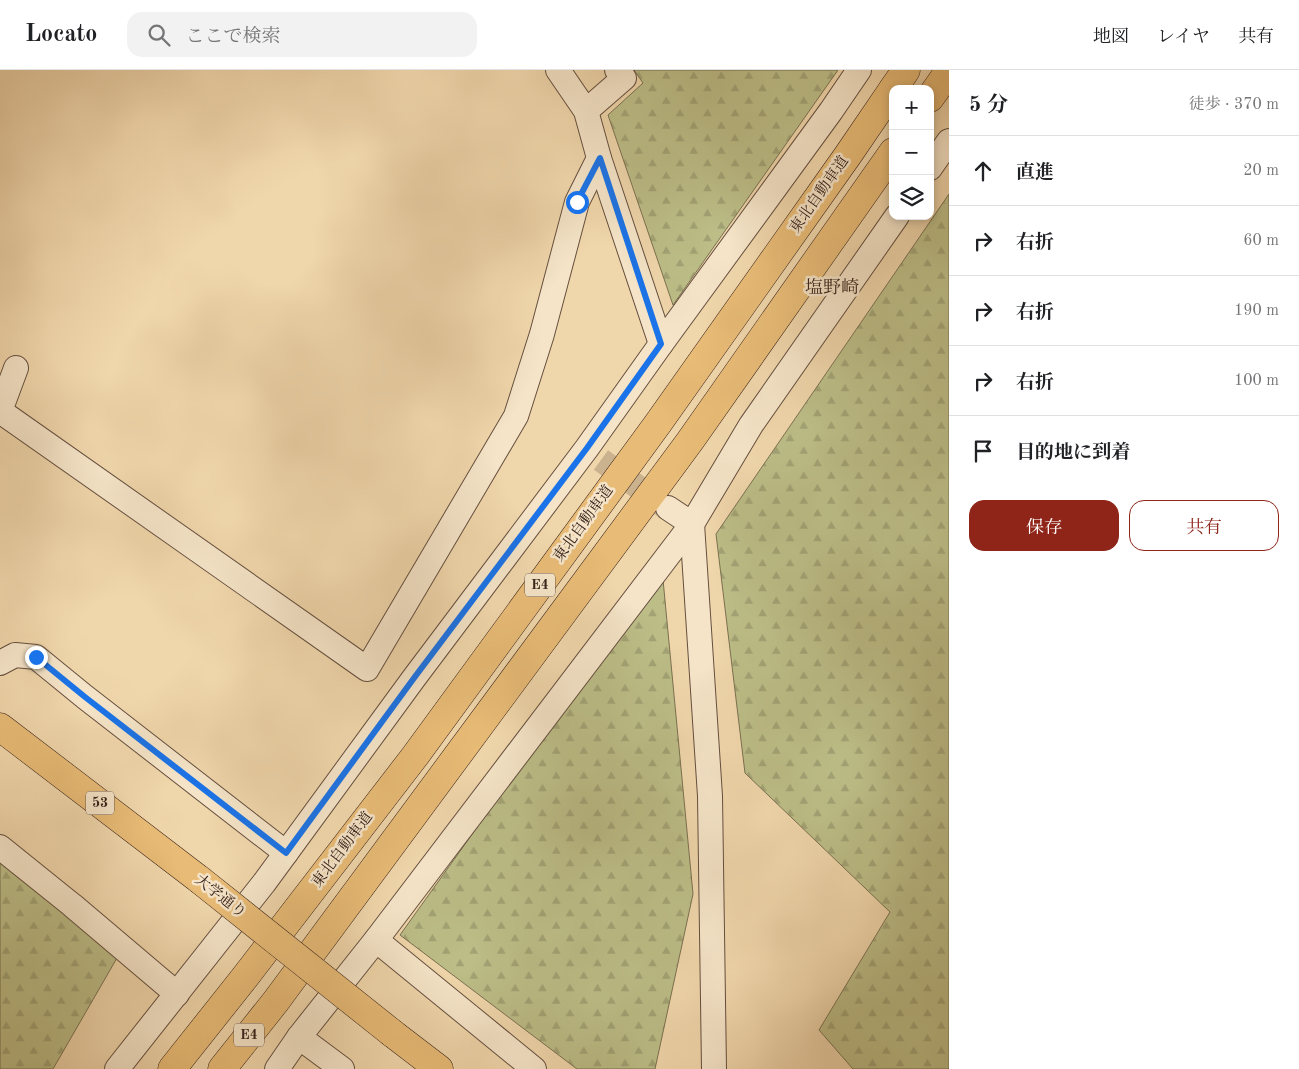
<!DOCTYPE html>
<html lang="ja">
<meta charset="utf-8">
<style>
:root{--surface:#fff;--page:#f2f2f2;--text:#202124;--muted:#757577;--line:#e0e0e0;--accent:#8f2418}
body{margin:0;font-family:"Old Standard TT","Noto Serif JP",serif;background:var(--page);color:var(--text)}
.controls{position:absolute;right:15px;top:15px;display:grid;overflow:hidden;border-radius:10px;box-shadow:0 2px 8px #0003}
.controls button{width:45px;height:45px;display:grid;place-items:center;padding:0;border:0;border-bottom:1px solid var(--line);background:var(--surface);color:var(--text);font:25px sans-serif}
.stop{position:absolute;width:15px;height:15px;margin:-11px;border:4px solid #1a73e8;border-radius:50%;background:#fff}
.stop.end{background:#1a73e8;border-color:#fff;box-shadow:0 1px 5px #0008}
.list{margin:0;padding:0;list-style:none}
h2{display:flex;justify-content:space-between;align-items:center;height:65px;margin:0;padding:0 20px;font-size:21px}
h2 small{font-size:16px;font-weight:400;color:var(--muted)}
.list li{display:grid;grid-template-columns:32px 1fr auto;gap:15px;align-items:center;box-sizing:border-box;height:70px;padding:0 20px;border-top:1px solid var(--line)}
.list b{display:block;font-size:19px;white-space:nowrap}
.list em{font-size:16px;font-style:normal;color:var(--muted)}
.actions{display:flex;gap:10px;padding:15px 20px}
.actions a{flex:1;padding:11px 0;border:1px solid var(--accent);border-radius:15px;text-align:center;font-size:18px;color:var(--accent)}
.actions .main{background:var(--accent);color:#fff}
.icon{flex:none;width:28px;height:28px;fill:none;stroke:currentColor;stroke-width:2;stroke-linecap:round;stroke-linejoin:round}
.map{position:relative;flex:none;width:949px;height:999px;overflow:hidden}
header{display:flex;align-items:center;gap:30px;box-sizing:border-box;height:70px;padding:0 25px;background:var(--surface);border-bottom:1px solid var(--line)}
header strong{font-size:24px}
nav{display:flex;gap:28px;margin-inline-start:auto;font-size:18px}
.search{width:350px;height:45px;background:var(--page);display:flex;align-items:center;gap:12px;box-sizing:border-box;padding:0 18px;border-radius:15px;color:var(--muted);font-size:19px}
main{display:flex}
aside{flex:1;background:var(--surface)}
.map>svg:first-child{display:block}
.forest{fill:url(#forest-firs);stroke:#7a7051}
.lines{fill:none;stroke-linecap:round;stroke-linejoin:round}
.minor-tunnel{stroke:#cbb28e;stroke-width:24;stroke-dasharray:24 12;stroke-linecap:butt}
.minor-casing{stroke:#654f3f;stroke-width:26}
.major-casing{stroke:#37221b;stroke-width:29}
.highway-casing{stroke:#37221b;stroke-width:29}
.minor{stroke:#f5e4c8;stroke-width:24}
.major{stroke:#e8bb76;stroke-width:28}
.highway{stroke:#e8bb76;stroke-width:28}
.major-bridge-casing{stroke:#37221b;stroke-width:29;stroke-linecap:butt}
.major-bridge{stroke:#e8bb76;stroke-width:28}
.route{stroke:#1a73e8;stroke-width:6}
.labels{text-anchor:middle;dominant-baseline:central;stroke-width:5;stroke-linejoin:round;paint-order:stroke}
.shield{fill:#f5e4c8;stroke:#705c4f;stroke-width:1}
.shield-label{font-size:14px;font-weight:bold;fill:#37221b}
.street-label{font-size:15px;fill:#37221b;stroke:#f5e4c8}
.quarter-label{font-size:18px;fill:#37221b;stroke:#f5e4c8}
</style>
<header>
<strong>Locato</strong>
<div class="search"><svg class="icon" aria-label="search" viewBox="0 0 24 24"><circle cx="10" cy="10" r="6"/><path d="M15 15l6 6"/></svg>ここで検索</div>
<nav><a>地図</a><a>レイヤ</a><a>共有</a></nav>
</header>
<main>
<div class="map">
<svg width="949" height="999" viewBox="0 0 949 999">
<defs>
<pattern id="forest-firs" width="22" height="20" patternUnits="userSpaceOnUse" patternTransform="scale(1.25)"><rect width="22" height="20" fill="#bcbd87"/><path d="M5 1l3.5 6h-7zM16 11l3.5 6h-7z" fill="#a2a274"/></pattern>
</defs>
<rect width="100%" height="100%" fill="#f0d6ab"/>
<filter id="stains"><feTurbulence type="fractalNoise" baseFrequency=".004" numOctaves="4"/><feColorMatrix values="0 0 0 0 .2 0 0 0 0 .09 0 0 0 0 .02 0 0 0 .5 -.17"/></filter>
<radialGradient id="worn" r=".72"><stop offset=".6" stop-color="#630" stop-opacity="0"/><stop offset="1" stop-color="#630" stop-opacity=".3"/></radialGradient>
<g class="forest">
<polygon points="634,0 838,0 673,235 608,45 643,13"/>
<polygon points="949,124 949,999 853,999 819,960 890,842 745,703 716,464"/>
<polygon points="662,499 693,824 655,999 577,999 400,865"/>
<polygon points="0,766 121,881 53,999 0,999"/>
</g>
<g class="lines">
<polyline class="minor-tunnel" points="601,390 664,436"/>
<g class="minor-casing">
<g id="minor">
<polyline points="558,0 586,41 599,88 661,274"/>
<polyline points="586,41 624,8 617,0"/>
<polyline points="930,98 949,71"/>
<polyline points="0,341 367,599 516,346 542,264 577,132 599,88"/>
<polyline points="0,341 16,298"/>
<polyline points="668,438 692,454"/>
<polyline points="692,454 710,726 714,999"/>
<polyline points="0,593 15,585 36,587 85,627 286,783"/>
<polyline points="0,777 72,835 177,924"/>
<polyline points="376,870 534,999"/>
<polyline points="299,967 342,999"/>
<polyline points="117,999 264,813 414,608 587,378 661,274 831,41 859,0"/>
<polyline points="277,999 299,967 376,870 692,454 751,355 897,146"/>
</g>
</g>
<g class="major-casing">
<g id="major">
<polyline points="0,657 200,810"/>
<polyline points="392,963 439,999"/>
</g>
</g>
<g class="highway-casing">
<g id="highway">
<polyline points="893,19 906,0"/>
<polyline points="930,28 949,1"/>
<polyline points="172,999 245,907 415,686 659,352 848,85 893,19"/>
<polyline points="222,999 276,931 690,371 893,82"/>
</g>
</g>
<use href="#minor" class="minor"/>
<use href="#major" class="major"/>
<use href="#highway" class="highway"/>
<g class="major-bridge-casing">
<polyline id="major-bridge" points="200,810 392,963"/>
</g>
<use href="#major-bridge" class="major-bridge"/>
</g>
<g class="lines">
<polyline class="route" points="36,587 85,627 286,783 414,608 587,378 661,274 600,88 577,132"/>
</g>
<g class="labels">
<g class="shield">
<rect x="525" y="503.5" width="30" height="23" rx="4"/>
<rect x="86" y="721.5" width="28" height="23" rx="4"/>
<rect x="234" y="953.5" width="30" height="23" rx="4"/>
</g>
<g class="shield-label">
<text x="540" y="515">E4</text>
<text x="100" y="733">53</text>
<text x="249" y="965">E4</text>
</g>
<g class="street-label">
<text transform="translate(820 125) rotate(-55)">東北自動車道</text>
<text transform="translate(584 454) rotate(-54)">東北自動車道</text>
<text transform="translate(343 780) rotate(-53)">東北自動車道</text>
<text transform="translate(220 827) rotate(38)">大学通り</text>
</g>
<g class="quarter-label">
<text x="832" y="218">塩野崎</text>
</g>
</g>
<rect width="100%" height="100%" filter="url(#stains)"/>
<rect width="100%" height="100%" fill="url(#worn)"/>
</svg>
<div class="controls">
<button>+</button>
<button>−</button>
<button><svg class="icon" aria-label="layers" viewBox="0 0 24 24"><path d="M12 4l9 5-9 5-9-5zM3 14l9 5 9-5"/></svg></button>
</div>
<div class="stop" style="left:577px;top:132px"></div>
<div class="stop end" style="left:36px;top:587px"></div>
</div>
<aside>
<h2>5 分<small>徒歩 · 370 m</small></h2>
<ul class="list">
<li><svg class="icon" aria-label="ahead" viewBox="0 0 24 24"><path d="M12 20V5M6 11l6-6 6 6"/></svg><div><b>直進</b></div><em>20 m</em></li>
<li><svg class="icon" aria-label="right" viewBox="0 0 24 24"><path d="M7 20v-9h11M14 6l5 5-5 5"/></svg><div><b>右折</b></div><em>60 m</em></li>
<li><svg class="icon" aria-label="right" viewBox="0 0 24 24"><path d="M7 20v-9h11M14 6l5 5-5 5"/></svg><div><b>右折</b></div><em>190 m</em></li>
<li><svg class="icon" aria-label="right" viewBox="0 0 24 24"><path d="M7 20v-9h11M14 6l5 5-5 5"/></svg><div><b>右折</b></div><em>100 m</em></li>
<li><svg class="icon" aria-label="arrive" viewBox="0 0 24 24"><path d="M6 21V4h12l-3 4 3 4H6"/></svg><div><b>目的地に到着</b></div></li>
</ul>
<div class="actions"><a class="main">保存</a><a>共有</a></div>
</aside>
</main>
